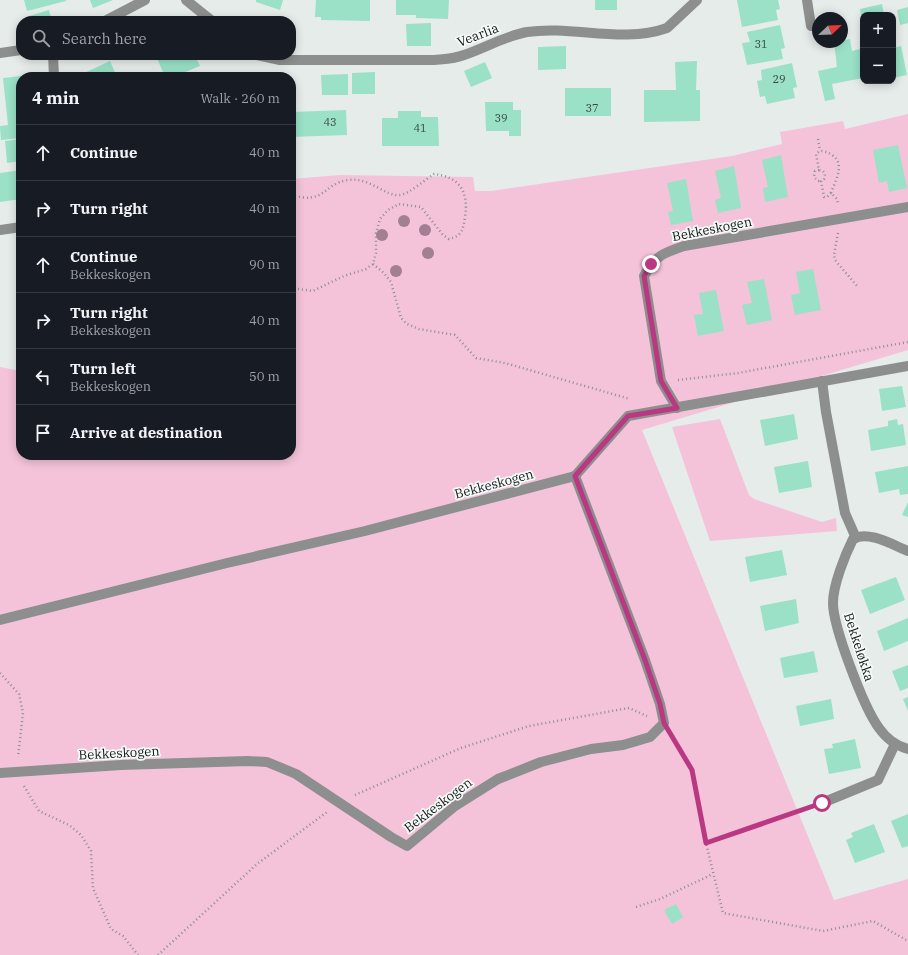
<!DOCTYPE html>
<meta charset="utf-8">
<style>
:root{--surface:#171b24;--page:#20242c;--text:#f1f3f6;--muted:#9ea1a6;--line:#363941}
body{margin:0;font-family:"IBM Plex Serif",serif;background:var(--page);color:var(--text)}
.controls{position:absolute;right:12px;top:12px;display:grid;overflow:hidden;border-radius:8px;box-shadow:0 2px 10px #0003}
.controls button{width:36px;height:36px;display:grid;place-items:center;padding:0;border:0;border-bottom:1px solid var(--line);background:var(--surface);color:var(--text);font:20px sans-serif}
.compass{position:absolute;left:812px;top:12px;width:36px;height:36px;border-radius:50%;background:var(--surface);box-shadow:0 2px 10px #0003;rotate:67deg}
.stop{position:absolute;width:12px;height:12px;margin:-9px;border:3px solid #b93881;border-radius:50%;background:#fff}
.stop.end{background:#b93881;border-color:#fff;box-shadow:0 1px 4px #0008}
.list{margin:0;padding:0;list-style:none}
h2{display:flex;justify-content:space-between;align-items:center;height:52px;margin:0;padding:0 16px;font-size:17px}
h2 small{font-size:13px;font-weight:400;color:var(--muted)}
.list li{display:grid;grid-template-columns:26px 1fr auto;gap:12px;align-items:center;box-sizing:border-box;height:56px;padding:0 16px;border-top:1px solid var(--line)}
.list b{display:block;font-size:15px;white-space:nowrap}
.list p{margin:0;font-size:13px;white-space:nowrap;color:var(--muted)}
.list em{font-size:13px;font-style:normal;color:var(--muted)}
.icon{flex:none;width:22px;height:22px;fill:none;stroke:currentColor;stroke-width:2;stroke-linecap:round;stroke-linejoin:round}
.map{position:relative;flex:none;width:908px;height:955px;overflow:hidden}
.search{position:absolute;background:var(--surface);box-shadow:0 2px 10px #0003;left:16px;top:16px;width:280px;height:44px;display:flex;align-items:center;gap:10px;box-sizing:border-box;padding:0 14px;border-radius:16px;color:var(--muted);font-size:15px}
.panel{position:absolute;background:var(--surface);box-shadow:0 2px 10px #0003;left:16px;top:72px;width:280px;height:388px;border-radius:16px}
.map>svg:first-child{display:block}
.green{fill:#f4c3d9}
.building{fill:#9ae1c7}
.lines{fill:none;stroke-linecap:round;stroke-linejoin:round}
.path{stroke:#8b8f8e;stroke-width:2.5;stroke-dasharray:1 3;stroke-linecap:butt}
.minor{stroke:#8c8f8e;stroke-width:10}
.tree{fill:#a27f93}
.route{stroke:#b93881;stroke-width:5}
.labels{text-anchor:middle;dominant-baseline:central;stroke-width:3.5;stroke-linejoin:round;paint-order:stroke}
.number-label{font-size:11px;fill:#374a43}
.street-label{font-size:13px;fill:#161817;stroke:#f3faf7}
</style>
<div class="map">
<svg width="908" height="955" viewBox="0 0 908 955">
<rect width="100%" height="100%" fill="#e6ecea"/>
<g class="green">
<polygon points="908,114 908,350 642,430 834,900 908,879 908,955 0,955 0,367 21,371 21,455 291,455 291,179 340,175 473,177 475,191 491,191 732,156 782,144 780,132 843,121 845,129"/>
<polygon points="720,419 749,495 754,499 822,522 836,518 837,531 710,541 672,427"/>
</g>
<g class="building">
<polygon points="24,0 66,0 66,1 27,11"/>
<polygon points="90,0 113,0 93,8"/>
<polygon points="256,0 283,0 280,10 256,2"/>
<polygon points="316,0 370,0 370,21 321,20 321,17 315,17"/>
<polygon points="396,0 449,0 448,19 416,18 416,15 396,15"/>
<rect x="595" y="0" width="22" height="10"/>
<polygon points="737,0 778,0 780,9 776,10 778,20 742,27"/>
<polygon points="882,4 884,15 863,15 862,22 860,9"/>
<polygon points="908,7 908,23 900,25 897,10"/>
<polygon points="49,10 52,21 27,21 26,17"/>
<polygon points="431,23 431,46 407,46 406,24"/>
<polygon points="780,25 785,48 781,49 783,59 747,65 742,43 750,42 747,32"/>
<polygon points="850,39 852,51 860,49 863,62 863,78 832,84 835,99 825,101 818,71 837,67 834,42"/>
<polygon points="566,46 566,69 538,70 538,47"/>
<polygon points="901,46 907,75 893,78 893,48"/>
<polygon points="160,55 195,55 200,66 173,77 165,77 157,58 160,57"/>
<polygon points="110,61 117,77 84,77 82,74"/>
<polygon points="697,61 696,90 700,90 700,121 644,122 644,90 676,90 675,62"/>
<polygon points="485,62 492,78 471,87 464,71"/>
<polygon points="792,63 797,87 793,88 795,98 767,104 765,96 760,97 757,81 762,80 761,70"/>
<polygon points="375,72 375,94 352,94 352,73"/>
<polygon points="39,74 40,77 21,77 21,138 1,140 0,126 8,125 3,78"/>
<polygon points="348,74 348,95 322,95 321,75"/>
<rect x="565" y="88" width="46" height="28"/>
<polygon points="485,102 513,102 513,110 521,110 521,136 509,136 509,131 486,131"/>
<polygon points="346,110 347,135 291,137 291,112"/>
<polygon points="398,111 421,111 421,117 438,117 439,146 382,146 382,118 398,118"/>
<polygon points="21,139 21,161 7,163 5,141"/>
<polygon points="898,145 907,188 889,192 887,181 879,183 873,150"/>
<polygon points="781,155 788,197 765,202 763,188 768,187 762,160"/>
<polygon points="734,166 741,208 718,213 715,200 721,198 715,171"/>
<polygon points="21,170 21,199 0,202 0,173"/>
<polygon points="686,179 693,221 671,225 668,212 673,211 667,183"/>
<polygon points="813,269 821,310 795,315 791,295 800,293 796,272"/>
<polygon points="764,279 772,320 747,325 742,305 752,303 747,282"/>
<polygon points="716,290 724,331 698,336 694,315 703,314 699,293"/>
<polygon points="902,386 906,407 882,411 879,389"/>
<polygon points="794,414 798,439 765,446 760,420"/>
<polygon points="897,419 898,425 903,424 906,445 871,451 868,430 888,426 888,421"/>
<polygon points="808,461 812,487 779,493 774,467"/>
<polygon points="908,466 908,494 900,495 899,489 879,493 875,472"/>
<polygon points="908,502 908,517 902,515"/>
<polygon points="782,550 787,575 750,582 745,557"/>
<polygon points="896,577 905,600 870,614 861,590"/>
<polygon points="796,599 799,623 765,631 760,606"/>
<polygon points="908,618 908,641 884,651 877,631"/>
<polygon points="814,651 818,672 784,678 780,658"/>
<polygon points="908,665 908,688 900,691 892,671"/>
<polygon points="908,697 908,711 903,699"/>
<polygon points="831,699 834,719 800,726 796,706"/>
<polygon points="855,739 861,768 829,774 824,749 833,748 832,744"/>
<polygon points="908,814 908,846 902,848 891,821"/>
<polygon points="874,824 885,852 855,863 846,840 853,837 851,833"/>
<polygon points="676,904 683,917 672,924 664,910"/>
</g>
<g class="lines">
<g class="path">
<polyline points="818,139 820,151"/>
<polyline points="819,170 815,171 814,177 818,181 821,181"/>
<path d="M831,193L827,197H824L821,181L824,179L825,174L823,171L819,170L816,154L820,151C824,151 828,152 832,155C846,164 835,181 831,193L837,199L838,204"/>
<path d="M291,195C326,205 322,184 348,180C371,177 385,197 400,195C409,194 426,179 434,174C460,177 469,192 465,217C463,230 462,236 449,239L443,235L421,207L399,204L388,210L380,219L376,233V253L373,264L366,269L344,276L313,291L291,288"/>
<polyline points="838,233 834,255 835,260 857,286"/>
<polyline points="373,264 384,273 391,282 401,318 407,324 419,329 455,335 476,358 505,363 630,399"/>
<polyline points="678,380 738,373 908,342"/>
<polyline points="0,673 19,694 23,713 18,757"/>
<polyline points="672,736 693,770 706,843 723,913 823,931 873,921 908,941"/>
<polyline points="24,786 39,811 69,825 81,835 91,851 93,888 111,929 123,936 138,955"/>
<polyline points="355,795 461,748 529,726 629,708 647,716"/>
<polyline points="706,843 808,808"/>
<polyline points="636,907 660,899 713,874"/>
<polyline points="158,955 257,864 327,812"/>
</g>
<g class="minor">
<polyline points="186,0 212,21"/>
<polyline points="807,0 811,26"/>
<polyline points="105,21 145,0"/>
<polyline points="0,53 21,50"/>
<polyline points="53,55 54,77"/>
<path d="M257,55L280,60H434C444,59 454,59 464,55C485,48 505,36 527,32C573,25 622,44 667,28L697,0"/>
<polyline points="0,230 21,227"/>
<polyline points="822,381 826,412 845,513 856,538"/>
<path d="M677,408L661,381L644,276C655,256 663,253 684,246L908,207"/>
<path d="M908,551C893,545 868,530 853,539C845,555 833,585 833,603C833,627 864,708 879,728C886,738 897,746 908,749"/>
<polyline points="0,620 227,563 365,531 575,476 628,416 908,366"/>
<polyline points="0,773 121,765 248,761 267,762 296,774 391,837 407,846 455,806 498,779 541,762 591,749 623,745 650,737 664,723 660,704 645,660 575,476"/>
<polyline points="822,803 878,780 895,744"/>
</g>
</g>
<g class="tree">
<circle cx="404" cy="221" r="6"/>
<circle cx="425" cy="230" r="6"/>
<circle cx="382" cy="235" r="6"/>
<circle cx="428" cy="253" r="6"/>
<circle cx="396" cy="271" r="6"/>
</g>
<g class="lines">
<polyline class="route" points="651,264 644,276 661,381 677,408 628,416 575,476 645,660 660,704 664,723 692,770 706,843 822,803"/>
</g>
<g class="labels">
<g class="number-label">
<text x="761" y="44">31</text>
<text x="779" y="79">29</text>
<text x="592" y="108">37</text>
<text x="501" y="118">39</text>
<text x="330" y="122">43</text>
<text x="420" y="128">41</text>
</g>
<g class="street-label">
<text transform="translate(478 35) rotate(-21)">Vearlia</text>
<text transform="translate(712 229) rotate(-11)">Bekkeskogen</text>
<text transform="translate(494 484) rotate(-15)">Bekkeskogen</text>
<text transform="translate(859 647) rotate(72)">Bekkeløkka</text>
<text transform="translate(119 753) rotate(-3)">Bekkeskogen</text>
<text transform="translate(438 805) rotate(-37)">Bekkeskogen</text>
</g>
</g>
</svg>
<div class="controls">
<button>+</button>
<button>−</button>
</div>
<svg class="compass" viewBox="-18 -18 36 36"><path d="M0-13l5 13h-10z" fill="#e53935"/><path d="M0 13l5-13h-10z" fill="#9ea1a6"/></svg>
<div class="stop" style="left:822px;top:803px"></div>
<div class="stop end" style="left:651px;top:264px"></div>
<div class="search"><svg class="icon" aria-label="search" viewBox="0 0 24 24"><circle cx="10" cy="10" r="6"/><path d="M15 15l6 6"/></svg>Search here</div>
<section class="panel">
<h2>4 min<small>Walk · 260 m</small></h2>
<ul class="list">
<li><svg class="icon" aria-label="ahead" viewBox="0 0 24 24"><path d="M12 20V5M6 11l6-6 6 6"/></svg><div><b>Continue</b></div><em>40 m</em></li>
<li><svg class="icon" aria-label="right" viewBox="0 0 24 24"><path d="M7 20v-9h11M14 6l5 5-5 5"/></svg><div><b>Turn right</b></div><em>40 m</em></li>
<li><svg class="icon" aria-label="ahead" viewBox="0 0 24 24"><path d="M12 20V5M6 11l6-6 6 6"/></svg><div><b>Continue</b><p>Bekkeskogen</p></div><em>90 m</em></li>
<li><svg class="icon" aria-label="right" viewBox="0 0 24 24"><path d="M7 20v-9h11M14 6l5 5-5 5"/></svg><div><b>Turn right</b><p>Bekkeskogen</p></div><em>40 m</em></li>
<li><svg class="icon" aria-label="left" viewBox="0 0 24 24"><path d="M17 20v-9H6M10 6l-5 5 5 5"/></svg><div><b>Turn left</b><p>Bekkeskogen</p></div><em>50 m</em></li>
<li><svg class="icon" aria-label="arrive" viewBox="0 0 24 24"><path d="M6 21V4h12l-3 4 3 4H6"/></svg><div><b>Arrive at destination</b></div></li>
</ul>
</section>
</div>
